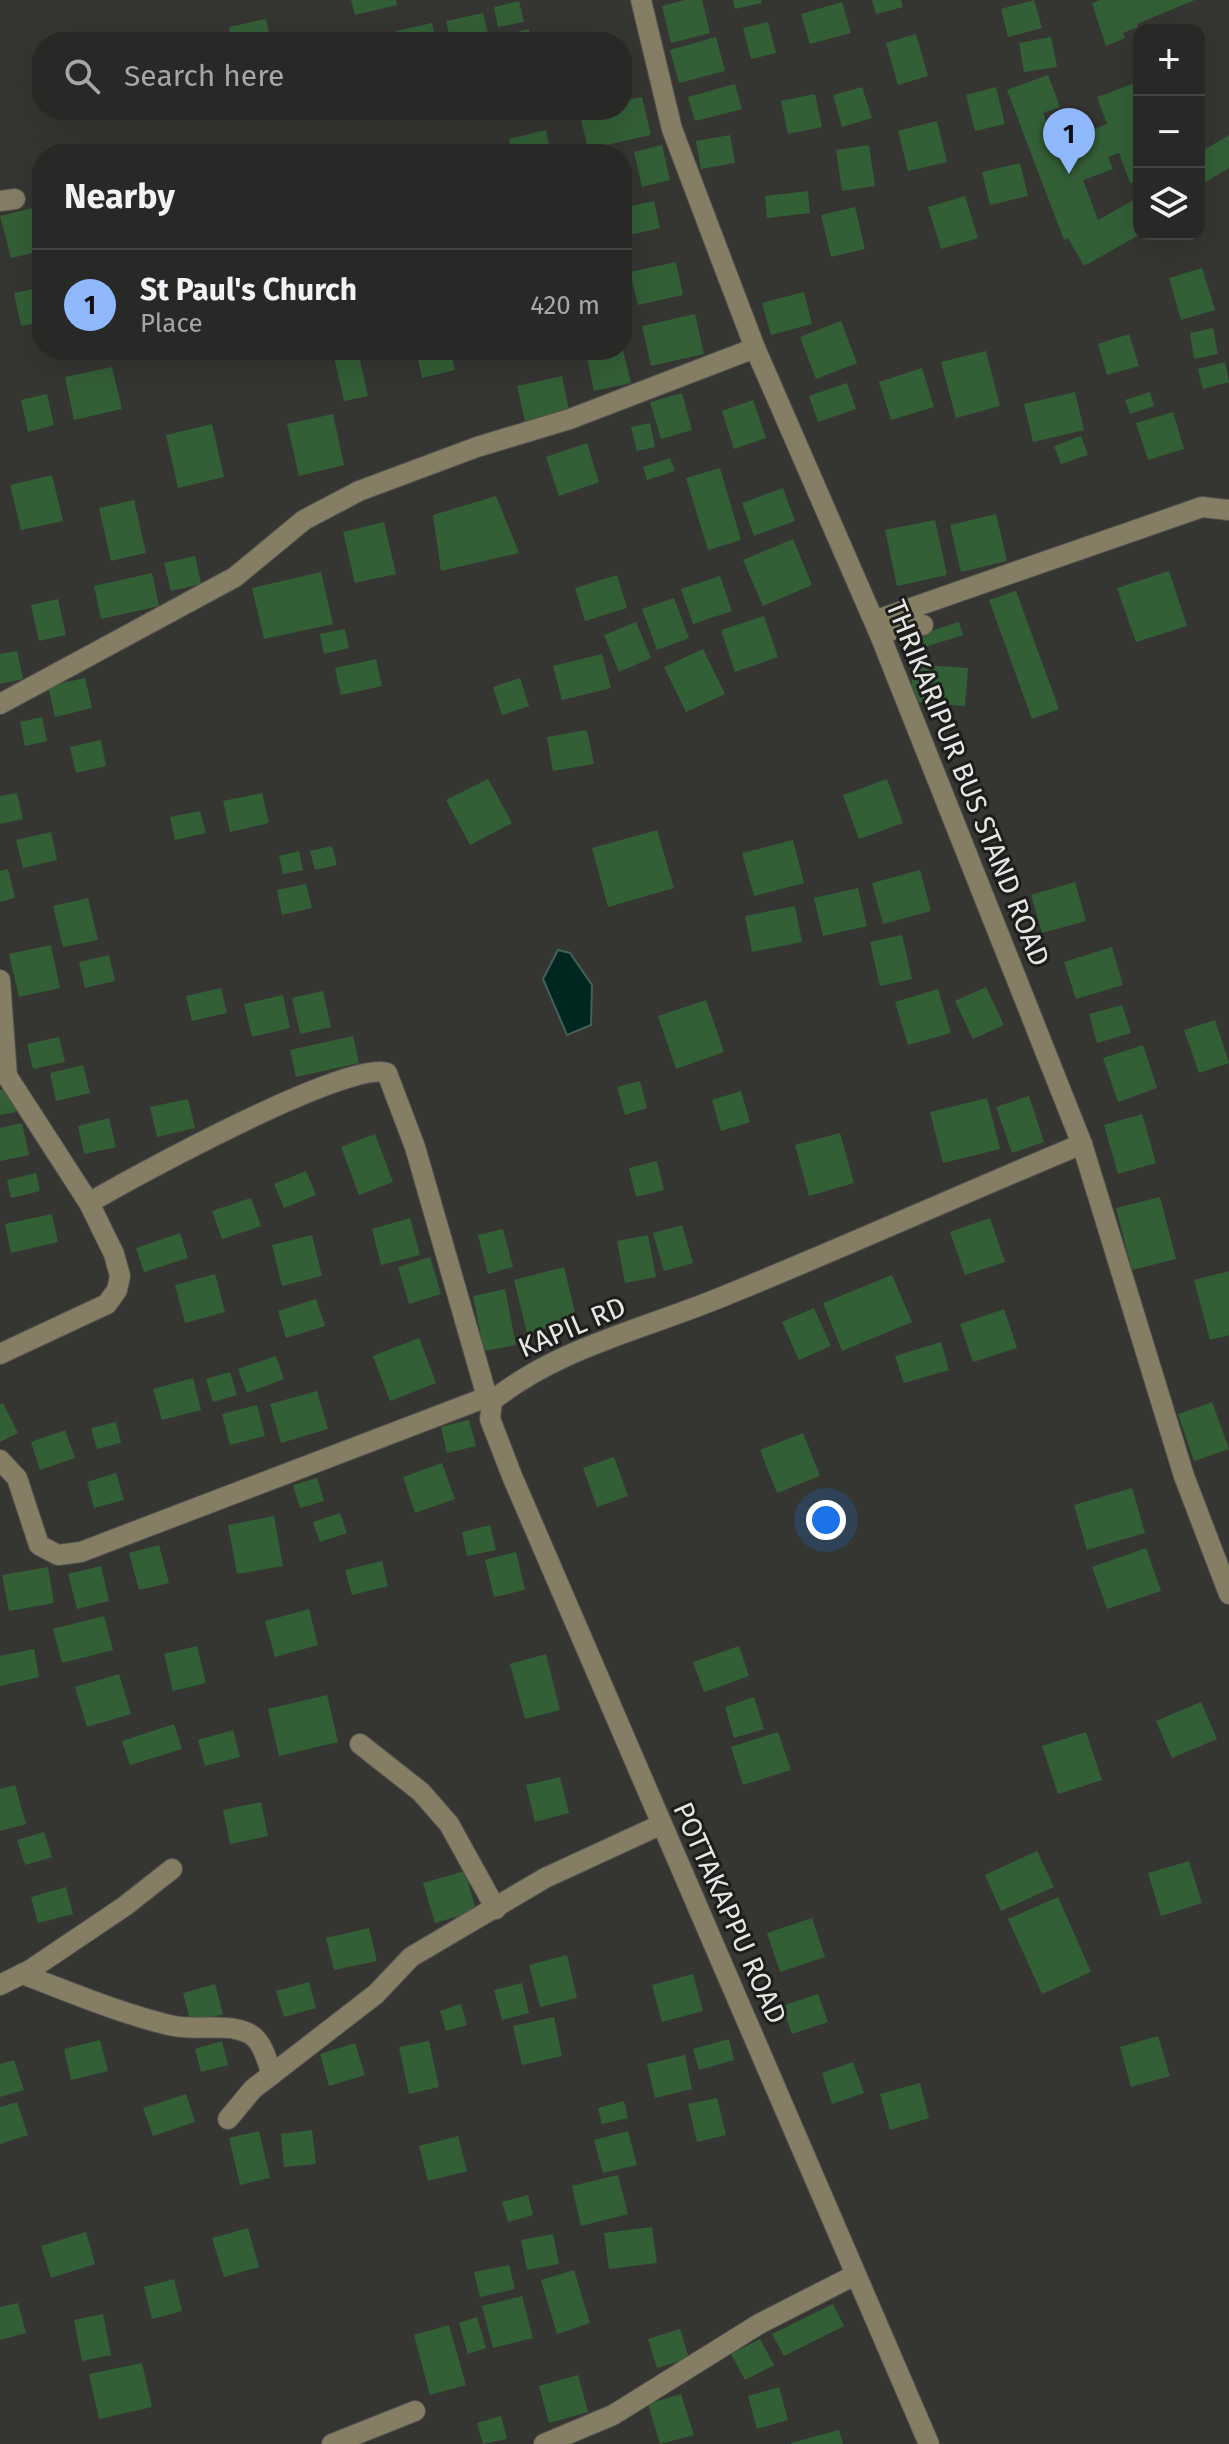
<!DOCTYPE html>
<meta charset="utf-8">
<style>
:root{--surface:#282826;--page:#343432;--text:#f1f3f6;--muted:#a5a6a7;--line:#444443;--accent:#8fb8fd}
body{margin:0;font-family:"Fira Sans",sans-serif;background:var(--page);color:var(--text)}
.controls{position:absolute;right:24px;top:24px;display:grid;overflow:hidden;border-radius:16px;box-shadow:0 8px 32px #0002}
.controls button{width:72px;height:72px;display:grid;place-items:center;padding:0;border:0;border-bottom:2px solid var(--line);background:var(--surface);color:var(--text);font:40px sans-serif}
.you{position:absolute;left:826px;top:1520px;width:28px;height:28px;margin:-20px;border:6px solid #fff;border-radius:50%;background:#1a73e8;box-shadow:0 0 0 12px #1a73e833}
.badge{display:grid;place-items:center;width:52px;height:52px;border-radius:50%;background:var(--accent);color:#111;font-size:26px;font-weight:700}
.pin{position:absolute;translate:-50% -66px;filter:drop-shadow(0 2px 4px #0008)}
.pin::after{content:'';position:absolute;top:42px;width:28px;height:24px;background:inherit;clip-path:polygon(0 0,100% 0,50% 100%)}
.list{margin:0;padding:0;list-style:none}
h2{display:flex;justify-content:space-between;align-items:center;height:104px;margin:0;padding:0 32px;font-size:34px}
h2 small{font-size:26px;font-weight:400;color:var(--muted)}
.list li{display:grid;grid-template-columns:52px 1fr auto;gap:24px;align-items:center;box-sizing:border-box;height:112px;padding:0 32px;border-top:2px solid var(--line)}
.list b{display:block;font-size:30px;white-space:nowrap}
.list p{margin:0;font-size:26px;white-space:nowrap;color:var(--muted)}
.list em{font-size:26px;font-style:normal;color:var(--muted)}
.icon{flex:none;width:44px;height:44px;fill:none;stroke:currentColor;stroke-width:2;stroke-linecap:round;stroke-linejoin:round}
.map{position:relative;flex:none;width:1229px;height:2444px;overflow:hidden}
.search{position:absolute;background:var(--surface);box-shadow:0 8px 32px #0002;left:32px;top:32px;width:600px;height:88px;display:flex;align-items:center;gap:20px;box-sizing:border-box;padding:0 28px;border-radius:32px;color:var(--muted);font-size:30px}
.panel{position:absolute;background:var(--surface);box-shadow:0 8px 32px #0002;left:32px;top:144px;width:600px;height:216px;border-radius:32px}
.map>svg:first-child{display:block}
.water{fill:#00271f;stroke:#45605a;stroke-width:2}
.building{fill:#335f37}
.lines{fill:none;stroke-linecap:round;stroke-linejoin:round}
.minor-casing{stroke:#51524e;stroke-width:22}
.minor{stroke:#867d65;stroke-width:20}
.labels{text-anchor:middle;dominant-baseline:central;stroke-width:6;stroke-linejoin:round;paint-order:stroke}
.street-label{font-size:28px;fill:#e6e6e4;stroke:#1d1e1c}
</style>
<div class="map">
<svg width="1229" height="2444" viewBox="0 0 1229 2444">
<rect width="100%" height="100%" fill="#353632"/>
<polygon class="water" points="558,950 570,953 592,985 591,1025 567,1035 543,979"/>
<g class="building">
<polygon points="351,0 396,0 397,5 355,15"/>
<polygon points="685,0 702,0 710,33 671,43 662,6"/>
<polygon points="733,0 761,0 762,3 735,9"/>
<polygon points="872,0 901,0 903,7 876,14"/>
<polygon points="1034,0 1042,28 1008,37 1001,9"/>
<polygon points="1100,0 1195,0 1137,24 1138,27 1123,33 1125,38 1106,46 1092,3"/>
<polygon points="519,1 524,22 498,27 494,7"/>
<polygon points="842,2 851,33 810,44 801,14"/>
<polygon points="483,13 490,42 451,42 446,21"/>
<polygon points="266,19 271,42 232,42 229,27"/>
<polygon points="768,22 776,53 751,59 743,28"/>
<polygon points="432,23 436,42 398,42 396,31"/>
<polygon points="529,29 532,42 497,42 496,37"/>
<polygon points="916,34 928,76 898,85 886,43"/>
<polygon points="716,37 725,71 679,83 670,50"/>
<polygon points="1051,37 1057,67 1024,72 1019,43"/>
<polygon points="1048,75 1060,107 1043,113 1055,144 1107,124 1097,97 1138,82 1139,85 1139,180 1130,183 1119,153 1108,157 1113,169 1083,180 1098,220 1139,197 1139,235 1084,266 1068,238 1064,240 1007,90"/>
<polygon points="735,84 742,109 695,121 688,97"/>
<polygon points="862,87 872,118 842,127 833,95"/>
<polygon points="996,87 1005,124 975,131 966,95"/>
<polygon points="815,94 822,127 788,134 781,101"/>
<polygon points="642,97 651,135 588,149 579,111 622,110 622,101"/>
<polygon points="937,121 947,162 908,171 898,131"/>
<polygon points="546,130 551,154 513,154 509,139"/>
<polygon points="730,135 735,163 701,169 696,141"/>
<polygon points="1229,135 1229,168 1199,186 1199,153"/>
<polygon points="662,145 670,180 642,187 634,152"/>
<polygon points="869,145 875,186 842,191 836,150"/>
<polygon points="1020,163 1028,196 990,205 982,172"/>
<polygon points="622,166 626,166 632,194 622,196"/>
<polygon points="808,191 810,213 767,218 765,196"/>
<polygon points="965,196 978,238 941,249 928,207"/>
<polygon points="654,201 660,228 625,236 622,208"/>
<polygon points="40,206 42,251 11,258 0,216"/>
<polygon points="855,207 865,249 831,257 821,215"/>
<polygon points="676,262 683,295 638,305 630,272"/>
<polygon points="1202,268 1215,310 1181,320 1169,278"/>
<polygon points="42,287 42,322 21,326 14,293"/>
<polygon points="804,292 812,324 771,335 762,303"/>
<polygon points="695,314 704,354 651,366 642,326"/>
<polygon points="841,321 857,363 816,379 800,337"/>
<polygon points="1213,328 1218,354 1194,359 1190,333"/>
<polygon points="1129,334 1139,366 1107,375 1098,344"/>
<polygon points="416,350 450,350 455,370 422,378"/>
<polygon points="604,350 623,350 631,383 594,391 586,354"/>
<polygon points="358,351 368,396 344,401 334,357"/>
<polygon points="986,351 1000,406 956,418 941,362"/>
<polygon points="1225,362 1229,382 1203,389 1198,369"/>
<polygon points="112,367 122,409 74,420 65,377"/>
<polygon points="922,368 934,407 891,420 879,382"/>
<polygon points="562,376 569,411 525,421 517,386"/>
<polygon points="847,383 856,409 818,422 809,396"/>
<polygon points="1075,392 1084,430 1033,442 1024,404"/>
<polygon points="1150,392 1154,406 1130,414 1125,400"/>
<polygon points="682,393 692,430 661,439 650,402"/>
<polygon points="47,394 54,425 28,432 21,400"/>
<polygon points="753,400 766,438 734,449 722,411"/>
<polygon points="1173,412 1184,449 1148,460 1136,423"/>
<polygon points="333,414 344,465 299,476 287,424"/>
<polygon points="650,423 655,447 637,451 631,427"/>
<polygon points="212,424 224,477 178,488 166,435"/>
<polygon points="1081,436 1088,455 1061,464 1054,446"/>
<polygon points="587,443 599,482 559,496 546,457"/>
<polygon points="670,458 675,471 647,480 643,467"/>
<polygon points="720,468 741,540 708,550 686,478"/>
<polygon points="52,475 63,521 21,530 10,485"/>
<polygon points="783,488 795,521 754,536 742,503"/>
<polygon points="496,496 519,553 441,571 433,515"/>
<polygon points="134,500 146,553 111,561 99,508"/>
<polygon points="996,514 1007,561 961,572 950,525"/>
<polygon points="935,520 947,575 897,586 885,530"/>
<polygon points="384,522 396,574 355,583 343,532"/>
<polygon points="793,539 812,585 763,606 743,560"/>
<polygon points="195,556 201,584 171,591 164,563"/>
<polygon points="1169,571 1187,626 1136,642 1117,588"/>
<polygon points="321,572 333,624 264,639 252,588"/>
<polygon points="152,573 159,606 101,619 94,586"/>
<polygon points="617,575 627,608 585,621 575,588"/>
<polygon points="720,576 732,611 693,624 681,589"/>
<polygon points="1016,591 1059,709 1032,719 989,600"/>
<polygon points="674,598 689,638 657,650 642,609"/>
<polygon points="58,599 66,635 39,641 31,605"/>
<polygon points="764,616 778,657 735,672 721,630"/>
<polygon points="636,622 651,658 619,672 604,635"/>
<polygon points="959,622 963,635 925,647 921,634"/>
<polygon points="345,629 349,648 324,654 320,634"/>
<polygon points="703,649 725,694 686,712 664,667"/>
<polygon points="17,651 23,679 0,684 0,654"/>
<polygon points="602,654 611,688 562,700 553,666"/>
<polygon points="376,659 382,686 341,695 335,668"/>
<polygon points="913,664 968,668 965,706 910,702"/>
<polygon points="85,678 92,708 55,717 48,686"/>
<polygon points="520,678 529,706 502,715 493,687"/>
<polygon points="42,717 47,741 25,746 20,722"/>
<polygon points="587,730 594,764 553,771 547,737"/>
<polygon points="101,740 106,766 76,773 70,747"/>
<polygon points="488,779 512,823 470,845 446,800"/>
<polygon points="887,779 903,823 859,839 843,795"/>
<polygon points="17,793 23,819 0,824 0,796"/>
<polygon points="262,793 269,823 230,832 223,801"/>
<polygon points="200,811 206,833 175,840 170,817"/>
<polygon points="657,830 674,888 608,907 592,848"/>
<polygon points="51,832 57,860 23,868 16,840"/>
<polygon points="793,840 804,883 754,896 742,853"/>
<polygon points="332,846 337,865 315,870 310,851"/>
<polygon points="299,851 303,870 283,874 279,856"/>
<polygon points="8,869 15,898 0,902 0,871"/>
<polygon points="920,870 931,911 883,924 872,883"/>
<polygon points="1075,882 1086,921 1042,933 1031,895"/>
<polygon points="306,884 312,908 282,915 277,890"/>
<polygon points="858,888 867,926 823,936 814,898"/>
<polygon points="88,898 98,940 63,947 53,906"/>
<polygon points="795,906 802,942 752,952 745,916"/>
<polygon points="902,935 912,979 880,986 870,942"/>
<polygon points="51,945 60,988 19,997 9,954"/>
<polygon points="1112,947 1123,985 1076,999 1064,962"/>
<polygon points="109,955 115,981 85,988 79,962"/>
<polygon points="986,987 1004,1025 973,1039 955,1001"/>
<polygon points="221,988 227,1013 192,1021 186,996"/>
<polygon points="938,989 951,1033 908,1045 895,1002"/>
<polygon points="323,991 331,1027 300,1034 292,998"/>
<polygon points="283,995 290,1028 252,1037 244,1004"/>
<polygon points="706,1000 724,1052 676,1069 658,1016"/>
<polygon points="1122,1005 1131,1033 1097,1043 1089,1014"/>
<polygon points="1215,1020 1229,1063 1199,1073 1184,1030"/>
<polygon points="353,1036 359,1063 296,1077 290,1050"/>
<polygon points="59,1037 65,1062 33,1069 27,1044"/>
<polygon points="1143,1045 1157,1088 1118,1102 1103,1058"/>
<polygon points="83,1065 90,1093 56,1101 50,1073"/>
<polygon points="640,1081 647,1108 625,1115 617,1087"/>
<polygon points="11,1088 16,1112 0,1115 0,1090"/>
<polygon points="741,1091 750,1122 721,1131 712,1100"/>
<polygon points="1029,1096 1044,1142 1012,1153 996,1107"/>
<polygon points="987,1098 1000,1149 943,1163 930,1112"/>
<polygon points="188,1099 195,1128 157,1137 150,1107"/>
<polygon points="1142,1114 1156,1163 1118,1174 1104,1125"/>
<polygon points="109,1118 116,1147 84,1154 78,1126"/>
<polygon points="22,1123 29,1155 0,1161 0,1128"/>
<polygon points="840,1133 854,1183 809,1196 795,1145"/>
<polygon points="375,1134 393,1182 359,1195 341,1147"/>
<polygon points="657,1161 664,1190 636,1197 629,1168"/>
<polygon points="306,1171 316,1195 284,1208 274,1184"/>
<polygon points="36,1173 40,1191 11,1198 7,1180"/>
<polygon points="1160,1197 1176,1259 1132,1270 1116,1208"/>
<polygon points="251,1198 261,1226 222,1239 212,1211"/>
<polygon points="52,1214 58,1242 11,1253 5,1224"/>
<polygon points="410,1218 420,1255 381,1265 372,1229"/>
<polygon points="990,1218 1005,1262 965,1275 950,1232"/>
<polygon points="682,1225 693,1263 664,1271 653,1233"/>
<polygon points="503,1229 513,1267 488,1274 478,1235"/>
<polygon points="180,1233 188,1258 144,1272 136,1248"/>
<polygon points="312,1235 322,1276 282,1286 272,1245"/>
<polygon points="648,1235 656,1277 625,1283 617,1241"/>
<polygon points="430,1257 441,1294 409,1304 398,1267"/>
<polygon points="564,1267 577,1321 527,1333 514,1280"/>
<polygon points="1229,1271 1229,1335 1210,1340 1194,1280"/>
<polygon points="215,1274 225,1312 185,1323 175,1285"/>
<polygon points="892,1275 912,1322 842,1351 823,1303"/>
<polygon points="505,1289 516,1345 484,1351 473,1296"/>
<polygon points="316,1299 325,1326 286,1338 278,1311"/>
<polygon points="814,1308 831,1346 799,1360 782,1322"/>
<polygon points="1004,1309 1017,1348 973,1362 960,1324"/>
<polygon points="419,1338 436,1383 390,1401 373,1356"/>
<polygon points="941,1342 949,1370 904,1383 895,1356"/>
<polygon points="276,1356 284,1379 247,1393 238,1369"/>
<polygon points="230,1372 237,1395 213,1402 206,1379"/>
<polygon points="193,1378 201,1410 162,1420 153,1389"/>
<polygon points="317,1391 328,1429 281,1443 270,1404"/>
<polygon points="1212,1402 1229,1449 1194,1461 1178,1414"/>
<polygon points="3,1403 18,1433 0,1442 0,1405"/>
<polygon points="257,1405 265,1436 230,1445 222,1414"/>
<polygon points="469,1420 476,1446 447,1453 441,1427"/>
<polygon points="116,1422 121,1443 97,1449 91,1428"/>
<polygon points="65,1430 75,1458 40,1470 31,1442"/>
<polygon points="803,1433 820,1476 777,1493 760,1450"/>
<polygon points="614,1457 628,1496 597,1507 583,1468"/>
<polygon points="442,1463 455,1499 415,1513 403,1477"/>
<polygon points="116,1473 124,1500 94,1508 87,1482"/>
<polygon points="317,1478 324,1501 300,1508 293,1485"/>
<polygon points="1132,1488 1145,1533 1087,1550 1074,1505"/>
<polygon points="340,1513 347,1533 320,1542 313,1522"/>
<polygon points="274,1516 283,1566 237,1574 228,1525"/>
<polygon points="490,1525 496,1550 467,1556 462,1532"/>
<polygon points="159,1545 169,1583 139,1590 129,1553"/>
<polygon points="1146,1548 1161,1591 1107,1609 1092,1567"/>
<polygon points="516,1552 525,1590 494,1597 485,1560"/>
<polygon points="382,1561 388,1586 352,1595 345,1570"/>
<polygon points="101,1566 109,1601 77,1609 68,1574"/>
<polygon points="48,1567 54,1603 9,1611 2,1575"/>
<polygon points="309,1609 318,1645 275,1657 265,1621"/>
<polygon points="104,1616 113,1650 62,1663 53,1629"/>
<polygon points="197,1646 206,1683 173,1691 164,1654"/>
<polygon points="739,1646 749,1676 704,1692 693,1662"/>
<polygon points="34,1649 39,1677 0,1686 0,1656"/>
<polygon points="546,1654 560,1710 525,1719 510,1664"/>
<polygon points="119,1674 131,1714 87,1727 75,1687"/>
<polygon points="327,1695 338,1742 279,1756 268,1709"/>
<polygon points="754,1697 764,1729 734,1738 725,1707"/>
<polygon points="1201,1702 1217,1739 1172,1758 1156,1721"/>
<polygon points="174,1724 182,1749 130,1765 122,1741"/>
<polygon points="233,1730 240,1757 205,1766 198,1740"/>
<polygon points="778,1732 791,1770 743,1785 731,1747"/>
<polygon points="1086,1732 1102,1780 1058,1794 1042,1746"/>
<polygon points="560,1777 569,1813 535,1822 526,1785"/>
<polygon points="15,1785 26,1824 0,1831 0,1789"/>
<polygon points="261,1802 268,1836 230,1844 223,1810"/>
<polygon points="44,1832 52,1857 25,1865 17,1840"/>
<polygon points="1037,1851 1054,1887 1001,1911 985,1875"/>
<polygon points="1189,1861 1202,1903 1161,1916 1148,1873"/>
<polygon points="465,1871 476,1911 435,1923 423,1883"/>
<polygon points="66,1887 73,1914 38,1923 31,1897"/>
<polygon points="1058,1897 1091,1972 1042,1994 1008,1919"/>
<polygon points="812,1918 825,1957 780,1972 767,1933"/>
<polygon points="369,1928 377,1961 334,1970 326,1938"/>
<polygon points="567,1955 577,1998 540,2007 529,1965"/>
<polygon points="693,1974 703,2011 662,2022 652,1985"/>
<polygon points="309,1982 316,2008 284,2017 276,1991"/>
<polygon points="522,1983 529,2013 502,2020 494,1990"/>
<polygon points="215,1984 223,2014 191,2023 183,1993"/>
<polygon points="818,1994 828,2022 792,2034 782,2006"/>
<polygon points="461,2004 467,2025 446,2031 440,2011"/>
<polygon points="554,2017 562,2056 522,2065 513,2026"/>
<polygon points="1158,2036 1170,2076 1131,2087 1120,2047"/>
<polygon points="729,2039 734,2060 699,2070 693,2049"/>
<polygon points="100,2040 108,2071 71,2080 64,2049"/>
<polygon points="222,2041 228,2065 201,2072 195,2049"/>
<polygon points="429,2041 439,2087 409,2094 399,2047"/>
<polygon points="355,2043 365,2075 329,2086 320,2054"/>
<polygon points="685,2055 692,2089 655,2098 647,2064"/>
<polygon points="14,2060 24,2090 0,2097 0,2064"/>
<polygon points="853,2062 864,2093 832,2104 822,2073"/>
<polygon points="920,2083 929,2118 890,2130 880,2094"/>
<polygon points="186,2094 195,2122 153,2136 143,2108"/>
<polygon points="717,2098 726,2135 697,2142 688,2104"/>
<polygon points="624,2101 628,2118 602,2124 598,2108"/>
<polygon points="17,2102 28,2135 0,2144 0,2107"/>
<polygon points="312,2130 316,2164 284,2167 281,2134"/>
<polygon points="259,2131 270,2178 240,2185 229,2138"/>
<polygon points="628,2131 637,2165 603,2173 594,2140"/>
<polygon points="458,2136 467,2171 428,2181 419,2146"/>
<polygon points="618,2175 628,2214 581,2226 572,2186"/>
<polygon points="528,2195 533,2215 508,2222 502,2202"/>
<polygon points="652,2227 657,2263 609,2269 604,2233"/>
<polygon points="248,2228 259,2267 224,2277 212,2238"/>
<polygon points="86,2232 95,2264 51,2278 41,2246"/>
<polygon points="553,2234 559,2264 527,2270 521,2240"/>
<polygon points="509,2265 515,2289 480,2297 474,2272"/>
<polygon points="574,2270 590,2323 557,2334 541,2280"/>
<polygon points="174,2279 182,2311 152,2319 144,2287"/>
<polygon points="522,2296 533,2338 493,2348 482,2306"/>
<polygon points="18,2303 26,2333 0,2340 0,2307"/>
<polygon points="833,2304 844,2326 784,2356 772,2334"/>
<polygon points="103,2314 111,2355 82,2361 74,2320"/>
<polygon points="477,2317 486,2348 468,2354 459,2323"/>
<polygon points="449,2325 466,2385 430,2395 414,2335"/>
<polygon points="680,2329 689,2358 657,2368 648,2339"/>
<polygon points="760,2339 774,2365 745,2380 731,2354"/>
<polygon points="142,2363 152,2407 99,2419 89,2374"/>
<polygon points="578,2375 588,2412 549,2423 539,2386"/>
<polygon points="779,2387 788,2420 757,2429 748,2396"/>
<polygon points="681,2394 694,2435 660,2444 648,2404"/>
<polygon points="501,2416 507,2439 483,2444 477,2423"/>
<polygon points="839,2430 843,2444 791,2444 791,2443"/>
</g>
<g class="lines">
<g class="minor-casing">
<g id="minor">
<polyline points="641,0 672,129 720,256 755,348 880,635 1082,1144 1184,1476 1229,1594"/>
<polyline points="0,201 15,199"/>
<polyline points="874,621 1202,507 1229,510"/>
<polyline points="880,635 899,627 923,625"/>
<polyline points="0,704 235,577 304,520 359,491 477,447 570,419 755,348"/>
<polyline points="0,980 7,1076 89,1203 114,1254 120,1276 117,1290 107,1304 0,1354"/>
<path d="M89,1203C131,1178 351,1058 387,1073L415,1147L487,1397"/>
<polyline points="492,1401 490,1419 512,1476 929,2444"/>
<path d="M0,1460L17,1478L39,1545L58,1555L81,1552L487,1397L492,1401C560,1346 649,1328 729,1294C847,1246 964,1193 1082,1144"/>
<polyline points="360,1744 421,1792 449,1824 496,1909"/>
<path d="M22,1974C70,1992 119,2013 169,2025C195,2032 223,2022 248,2033C263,2040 267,2061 272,2075"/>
<polyline points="0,1985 30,1970 125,1906 172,1869"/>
<polyline points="228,2119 253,2089 376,1994 411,1957 545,1878 660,1825"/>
<polyline points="332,2444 415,2411"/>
<polyline points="544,2444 613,2415 759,2324 855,2275"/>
</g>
</g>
<use href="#minor" class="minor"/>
</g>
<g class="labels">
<g class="street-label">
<text transform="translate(968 783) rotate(68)">THRIKARIPUR BUS STAND ROAD</text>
<text transform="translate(572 1327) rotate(-23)">KAPIL RD</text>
<text transform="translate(730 1913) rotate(66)">POTTAKAPPU ROAD</text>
</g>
</g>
</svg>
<div class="controls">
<button>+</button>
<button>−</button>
<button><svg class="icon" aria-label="layers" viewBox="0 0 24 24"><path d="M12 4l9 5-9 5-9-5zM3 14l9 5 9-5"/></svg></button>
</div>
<div class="you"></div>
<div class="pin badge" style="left:1069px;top:174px">1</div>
<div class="search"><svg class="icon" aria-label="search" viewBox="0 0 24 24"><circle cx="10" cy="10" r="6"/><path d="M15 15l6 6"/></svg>Search here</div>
<section class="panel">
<h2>Nearby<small></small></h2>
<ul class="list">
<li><span class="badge">1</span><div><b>St Paul's Church</b><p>Place</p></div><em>420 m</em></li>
</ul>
</section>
</div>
